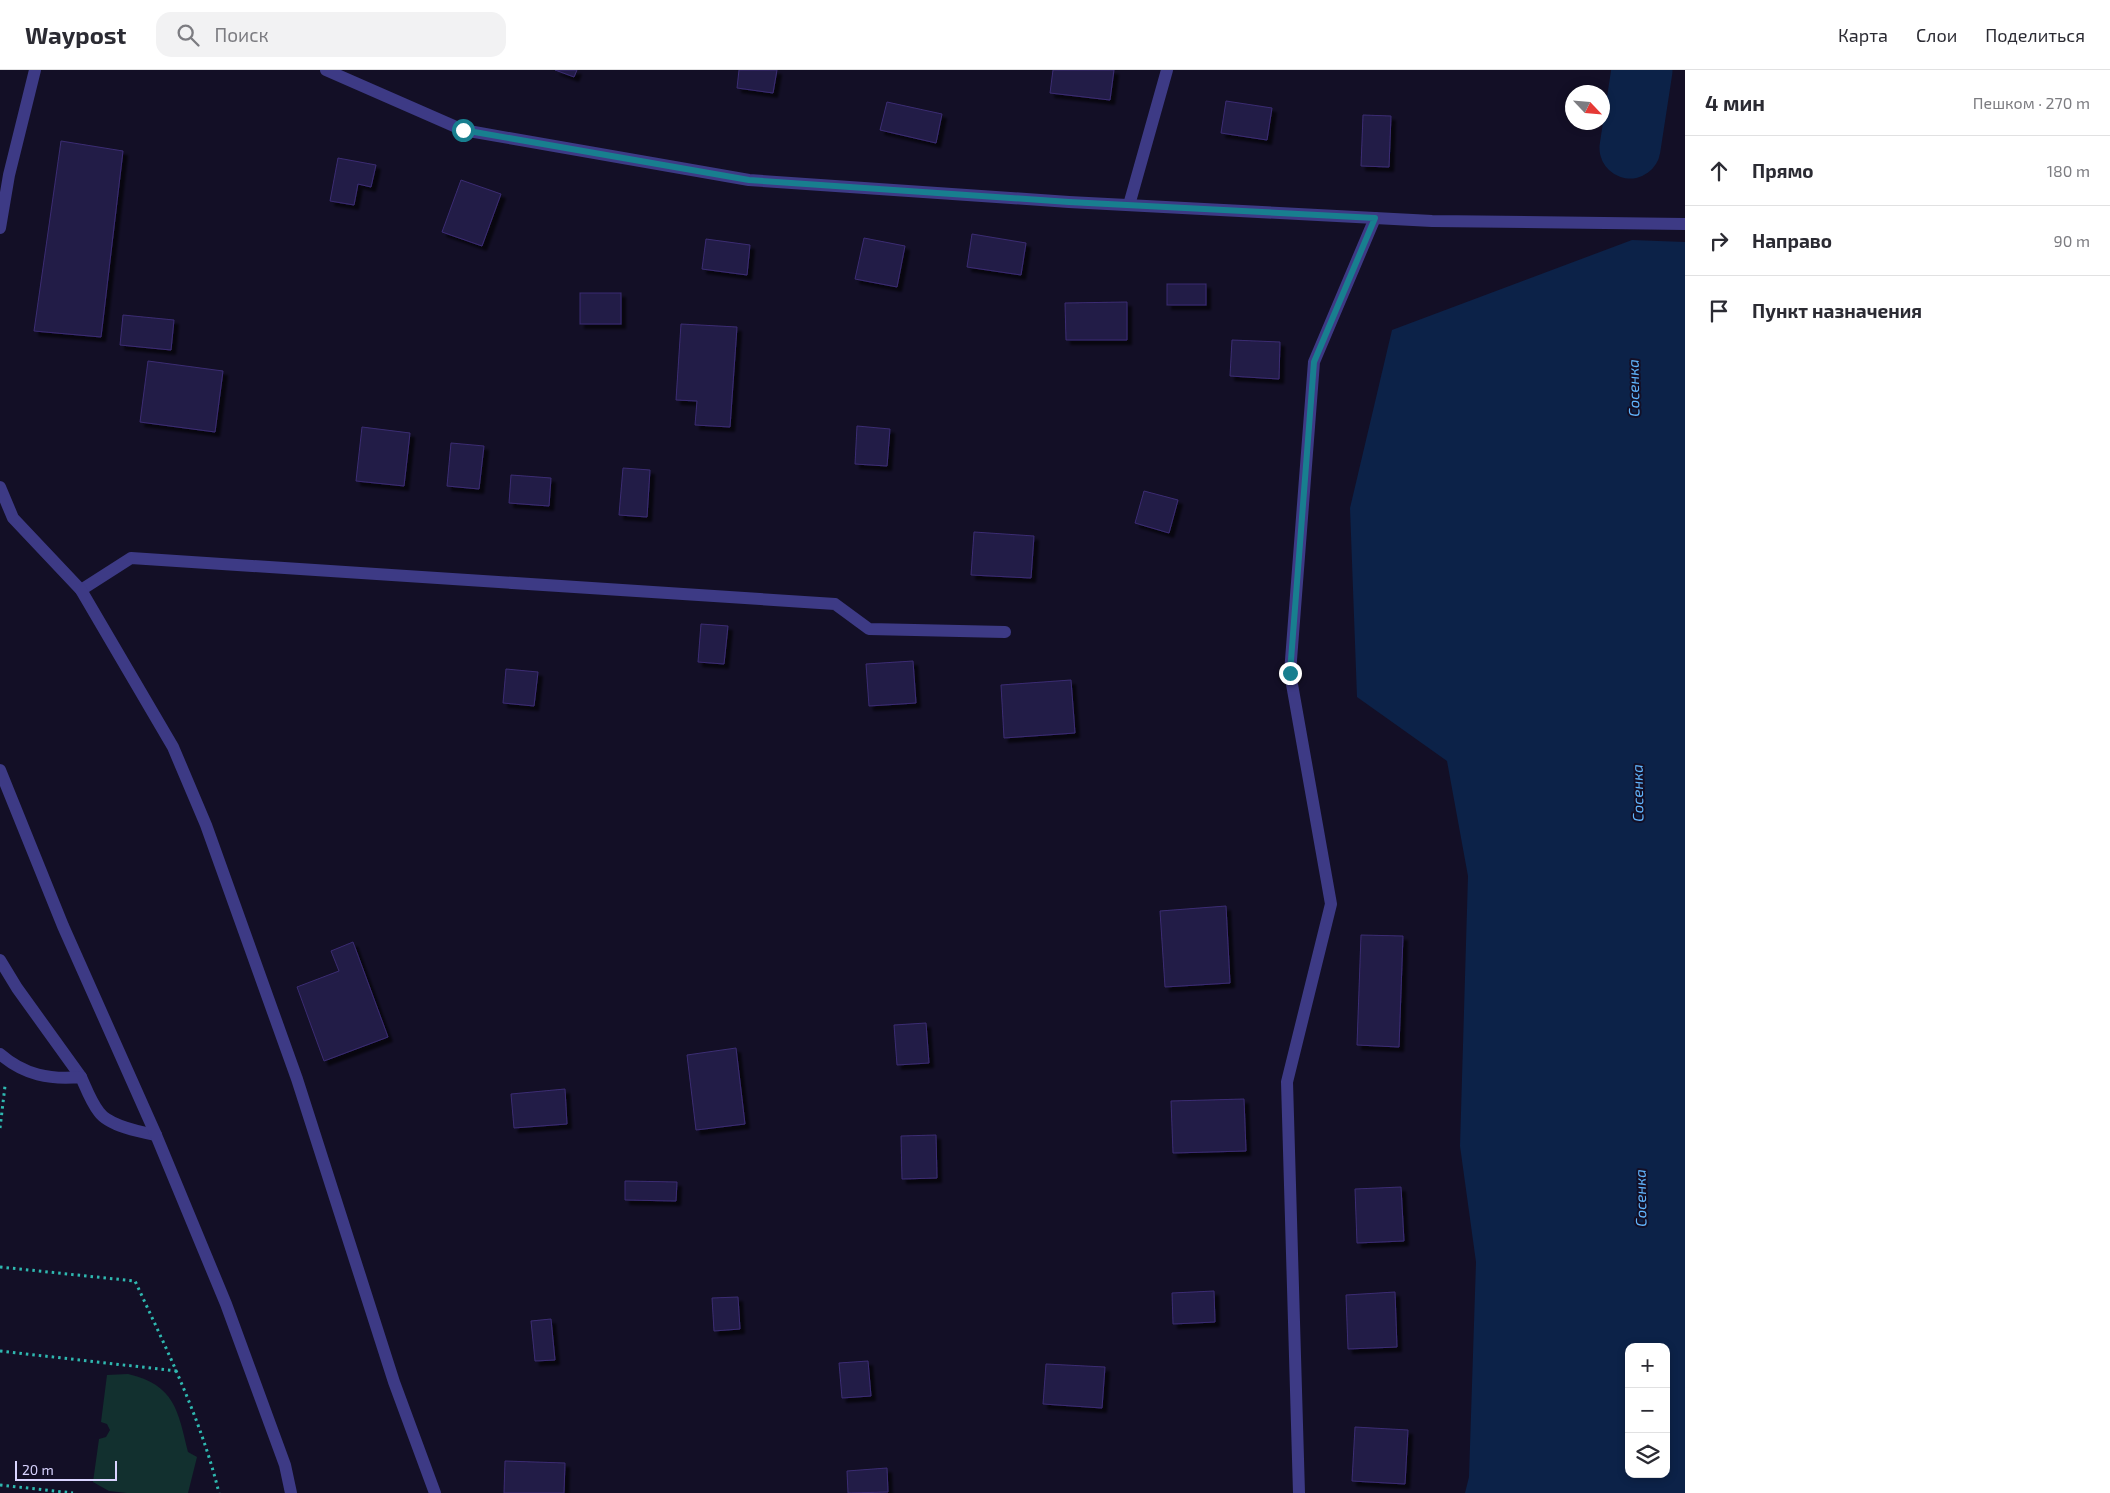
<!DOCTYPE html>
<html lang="ru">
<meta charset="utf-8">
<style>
:root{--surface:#fff;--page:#f2f2f3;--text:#2b2b33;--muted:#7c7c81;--line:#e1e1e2}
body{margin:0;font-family:"Exo 2",sans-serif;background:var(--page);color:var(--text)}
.controls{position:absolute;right:15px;bottom:15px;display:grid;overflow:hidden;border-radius:10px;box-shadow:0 2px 8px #0003}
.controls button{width:45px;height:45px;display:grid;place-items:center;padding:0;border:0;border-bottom:1px solid var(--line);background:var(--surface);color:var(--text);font:25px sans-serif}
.compass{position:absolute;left:1565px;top:15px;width:45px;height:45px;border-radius:50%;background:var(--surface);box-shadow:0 2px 8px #0003;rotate:116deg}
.scale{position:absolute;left:15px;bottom:12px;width:102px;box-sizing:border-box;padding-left:5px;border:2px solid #d9d4ff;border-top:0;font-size:14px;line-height:18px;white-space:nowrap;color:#d9d4ff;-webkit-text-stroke:4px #130f26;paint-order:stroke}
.stop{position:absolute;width:15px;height:15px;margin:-11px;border:4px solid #187f8f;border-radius:50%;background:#fff}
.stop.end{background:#187f8f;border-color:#fff;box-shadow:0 1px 5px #0008}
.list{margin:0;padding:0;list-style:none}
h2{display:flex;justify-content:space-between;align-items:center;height:65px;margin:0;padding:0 20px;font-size:21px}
h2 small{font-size:16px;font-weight:400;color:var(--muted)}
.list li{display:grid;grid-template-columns:32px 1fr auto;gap:15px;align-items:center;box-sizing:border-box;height:70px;padding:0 20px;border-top:1px solid var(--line)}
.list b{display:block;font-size:19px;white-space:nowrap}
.list em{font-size:16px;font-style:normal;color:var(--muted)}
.icon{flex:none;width:28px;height:28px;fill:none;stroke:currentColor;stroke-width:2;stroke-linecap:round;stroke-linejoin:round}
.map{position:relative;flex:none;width:1685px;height:1423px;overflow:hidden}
header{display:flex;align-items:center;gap:30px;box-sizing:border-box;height:70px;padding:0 25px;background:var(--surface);border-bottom:1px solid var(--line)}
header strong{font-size:24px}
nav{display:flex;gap:28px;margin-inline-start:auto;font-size:18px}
.search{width:350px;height:45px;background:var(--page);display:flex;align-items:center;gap:12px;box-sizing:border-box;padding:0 18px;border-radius:15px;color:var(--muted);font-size:19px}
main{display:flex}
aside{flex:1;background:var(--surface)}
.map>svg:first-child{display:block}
.green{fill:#12302f}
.water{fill:#0c2248;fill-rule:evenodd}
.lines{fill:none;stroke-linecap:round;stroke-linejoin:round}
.river{stroke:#0c2248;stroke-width:61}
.building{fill:#241b47;stroke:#3b2d73;filter:url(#shadow)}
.path{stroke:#2fb8b0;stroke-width:3;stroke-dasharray:2.5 4;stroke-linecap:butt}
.service{stroke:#3d3a85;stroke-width:12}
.minor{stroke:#3d3a85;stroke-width:12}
.route{stroke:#187f8f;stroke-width:6}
.labels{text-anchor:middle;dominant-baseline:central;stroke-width:4;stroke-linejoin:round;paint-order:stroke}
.water-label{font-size:15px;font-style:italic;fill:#62b6ff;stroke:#130f26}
</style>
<header>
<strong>Waypost</strong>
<div class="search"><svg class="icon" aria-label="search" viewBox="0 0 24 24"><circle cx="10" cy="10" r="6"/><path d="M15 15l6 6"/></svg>Поиск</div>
<nav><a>Карта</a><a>Слои</a><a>Поделиться</a></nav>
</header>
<main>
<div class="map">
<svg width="1685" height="1423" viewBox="0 0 1685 1423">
<defs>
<filter id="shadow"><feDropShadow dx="4.5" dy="4.5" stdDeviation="1" flood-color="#0009"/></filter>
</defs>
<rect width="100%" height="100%" fill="#130f26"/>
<path class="green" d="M128,1304C175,1315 178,1341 188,1382L197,1387L188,1423H127L109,1421L93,1412L99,1369L106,1367L110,1360L107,1354L101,1352L107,1305Z"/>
<g class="water">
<polygon points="1621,0 1659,0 1653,27 1629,21"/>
<path d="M1632,170L1685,172V1423H1465L1469,1407L1476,1192L1460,1076L1468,806L1447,691L1357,627L1350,438L1392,260ZM1629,1277H1666V1404H1629Z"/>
</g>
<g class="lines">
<polyline class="river" points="1630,78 1642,0"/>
</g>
<g class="building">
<polygon points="555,0 577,0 574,7"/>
<polygon points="739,0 777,0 773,23 737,18"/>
<polygon points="1053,0 1114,0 1110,30 1050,23"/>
<polygon points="1226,31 1272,38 1267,70 1221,63"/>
<polygon points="887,32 942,44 936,73 880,60"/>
<polygon points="1363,45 1391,46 1389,97 1361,96"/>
<polygon points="61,71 123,81 101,267 34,261"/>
<polygon points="338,88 376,95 371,117 358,114 354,135 330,131"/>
<polygon points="461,110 501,124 482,176 442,162"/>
<polygon points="972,164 1026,173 1021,205 967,197"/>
<polygon points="864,168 905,176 897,217 855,209"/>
<polygon points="706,169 750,175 747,205 702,199"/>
<rect x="1167" y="214" width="39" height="21"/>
<rect x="580" y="223" width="41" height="31"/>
<polygon points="1127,232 1127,270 1066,270 1065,233"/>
<polygon points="123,245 174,250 171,280 120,275"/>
<polygon points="681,254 737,257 730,357 695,355 697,331 676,330"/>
<polygon points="1232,270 1280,272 1279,309 1230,306"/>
<polygon points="148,291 223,301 215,362 140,352"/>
<polygon points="857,356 890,359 887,396 855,394"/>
<polygon points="362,357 410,363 404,416 356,411"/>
<polygon points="451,373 484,376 479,419 447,416"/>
<polygon points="623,398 650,400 647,447 619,445"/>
<polygon points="511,405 551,408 549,436 509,433"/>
<polygon points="1144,421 1178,430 1169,463 1135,453"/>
<polygon points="974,462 1034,466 1031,508 971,505"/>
<polygon points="701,554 728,556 724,594 698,592"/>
<polygon points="913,591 916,633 869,636 866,594"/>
<polygon points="506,599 538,602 534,636 503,633"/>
<polygon points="1071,610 1075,663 1004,668 1001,615"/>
<polygon points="1226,836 1230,913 1165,917 1160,841"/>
<polygon points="1361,865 1403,866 1399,977 1357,975"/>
<polygon points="353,872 388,967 324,991 297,917 339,901 331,881"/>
<polygon points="926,953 929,993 897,995 894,955"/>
<polygon points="736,978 745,1054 696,1060 687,985"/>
<polygon points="565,1019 567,1054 514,1058 511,1024"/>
<polygon points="1244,1029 1246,1081 1173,1083 1171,1031"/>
<polygon points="936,1065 937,1108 902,1109 901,1066"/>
<polygon points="625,1111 677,1112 676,1131 625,1130"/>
<polygon points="1401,1117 1404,1171 1357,1173 1355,1119"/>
<polygon points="1214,1221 1215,1252 1173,1254 1172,1223"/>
<polygon points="1395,1222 1397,1277 1348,1279 1346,1225"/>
<polygon points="738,1227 740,1259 714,1261 712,1228"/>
<polygon points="551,1249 555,1290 535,1291 531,1251"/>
<polygon points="868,1291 871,1326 842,1328 839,1293"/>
<polygon points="1046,1294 1105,1297 1102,1338 1043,1334"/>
<polygon points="1355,1357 1408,1360 1405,1414 1352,1411"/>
<polygon points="505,1391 565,1393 564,1423 504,1423"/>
<polygon points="887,1398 888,1422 848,1423 847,1401"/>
</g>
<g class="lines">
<g class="path">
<polyline points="0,1058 5,1016"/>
<path d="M0,1197L135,1211C167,1280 201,1349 219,1423"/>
<polyline points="0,1281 177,1301"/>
<polyline points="0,1415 73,1423"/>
</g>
<g class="service">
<polyline points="1129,135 1167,0"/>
<polyline points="81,520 131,488 835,534 869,559 1005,562"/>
<polyline points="0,890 17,918 81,1007"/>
<path d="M0,984C24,1005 50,1010 81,1007C86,1018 91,1032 99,1042C109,1056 140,1062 156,1065"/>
</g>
<g class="minor">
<polyline points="326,0 463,60 749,110 1069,132 1432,151 1685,154"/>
<polyline points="0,158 9,105 35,0"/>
<polyline points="0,417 13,448 81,520 173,677 206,755 297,1009 394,1312 435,1423"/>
<polyline points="0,700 63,856 156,1065 226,1234 285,1395 291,1423"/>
<polyline points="1299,1423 1287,1012 1331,834 1290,603 1314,292 1375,148"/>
</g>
</g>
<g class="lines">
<polyline class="route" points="463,60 749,110 1069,132 1375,148 1314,292 1290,603"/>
</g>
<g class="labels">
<g class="water-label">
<text transform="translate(1633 318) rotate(-91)">Сосенка</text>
<text transform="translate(1637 723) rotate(-91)">Сосенка</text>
<text transform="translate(1640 1128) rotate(-91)">Сосенка</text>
</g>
</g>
</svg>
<div class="controls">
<button>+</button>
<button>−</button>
<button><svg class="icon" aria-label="layers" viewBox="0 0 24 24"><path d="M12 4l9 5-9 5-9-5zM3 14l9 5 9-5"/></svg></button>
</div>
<svg class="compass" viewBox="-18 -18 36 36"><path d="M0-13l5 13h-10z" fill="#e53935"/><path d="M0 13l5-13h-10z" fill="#7c7c81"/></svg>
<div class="scale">20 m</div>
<div class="stop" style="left:463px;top:60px"></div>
<div class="stop end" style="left:1290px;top:603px"></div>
</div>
<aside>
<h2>4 мин<small>Пешком · 270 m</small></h2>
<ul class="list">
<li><svg class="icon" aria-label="ahead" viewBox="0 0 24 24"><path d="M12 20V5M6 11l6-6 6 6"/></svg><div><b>Прямо</b></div><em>180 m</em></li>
<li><svg class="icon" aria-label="right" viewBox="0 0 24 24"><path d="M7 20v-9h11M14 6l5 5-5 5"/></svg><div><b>Направо</b></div><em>90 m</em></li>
<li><svg class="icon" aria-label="arrive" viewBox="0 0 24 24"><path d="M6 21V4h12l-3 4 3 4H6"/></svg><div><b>Пункт назначения</b></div></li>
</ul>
</aside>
</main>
